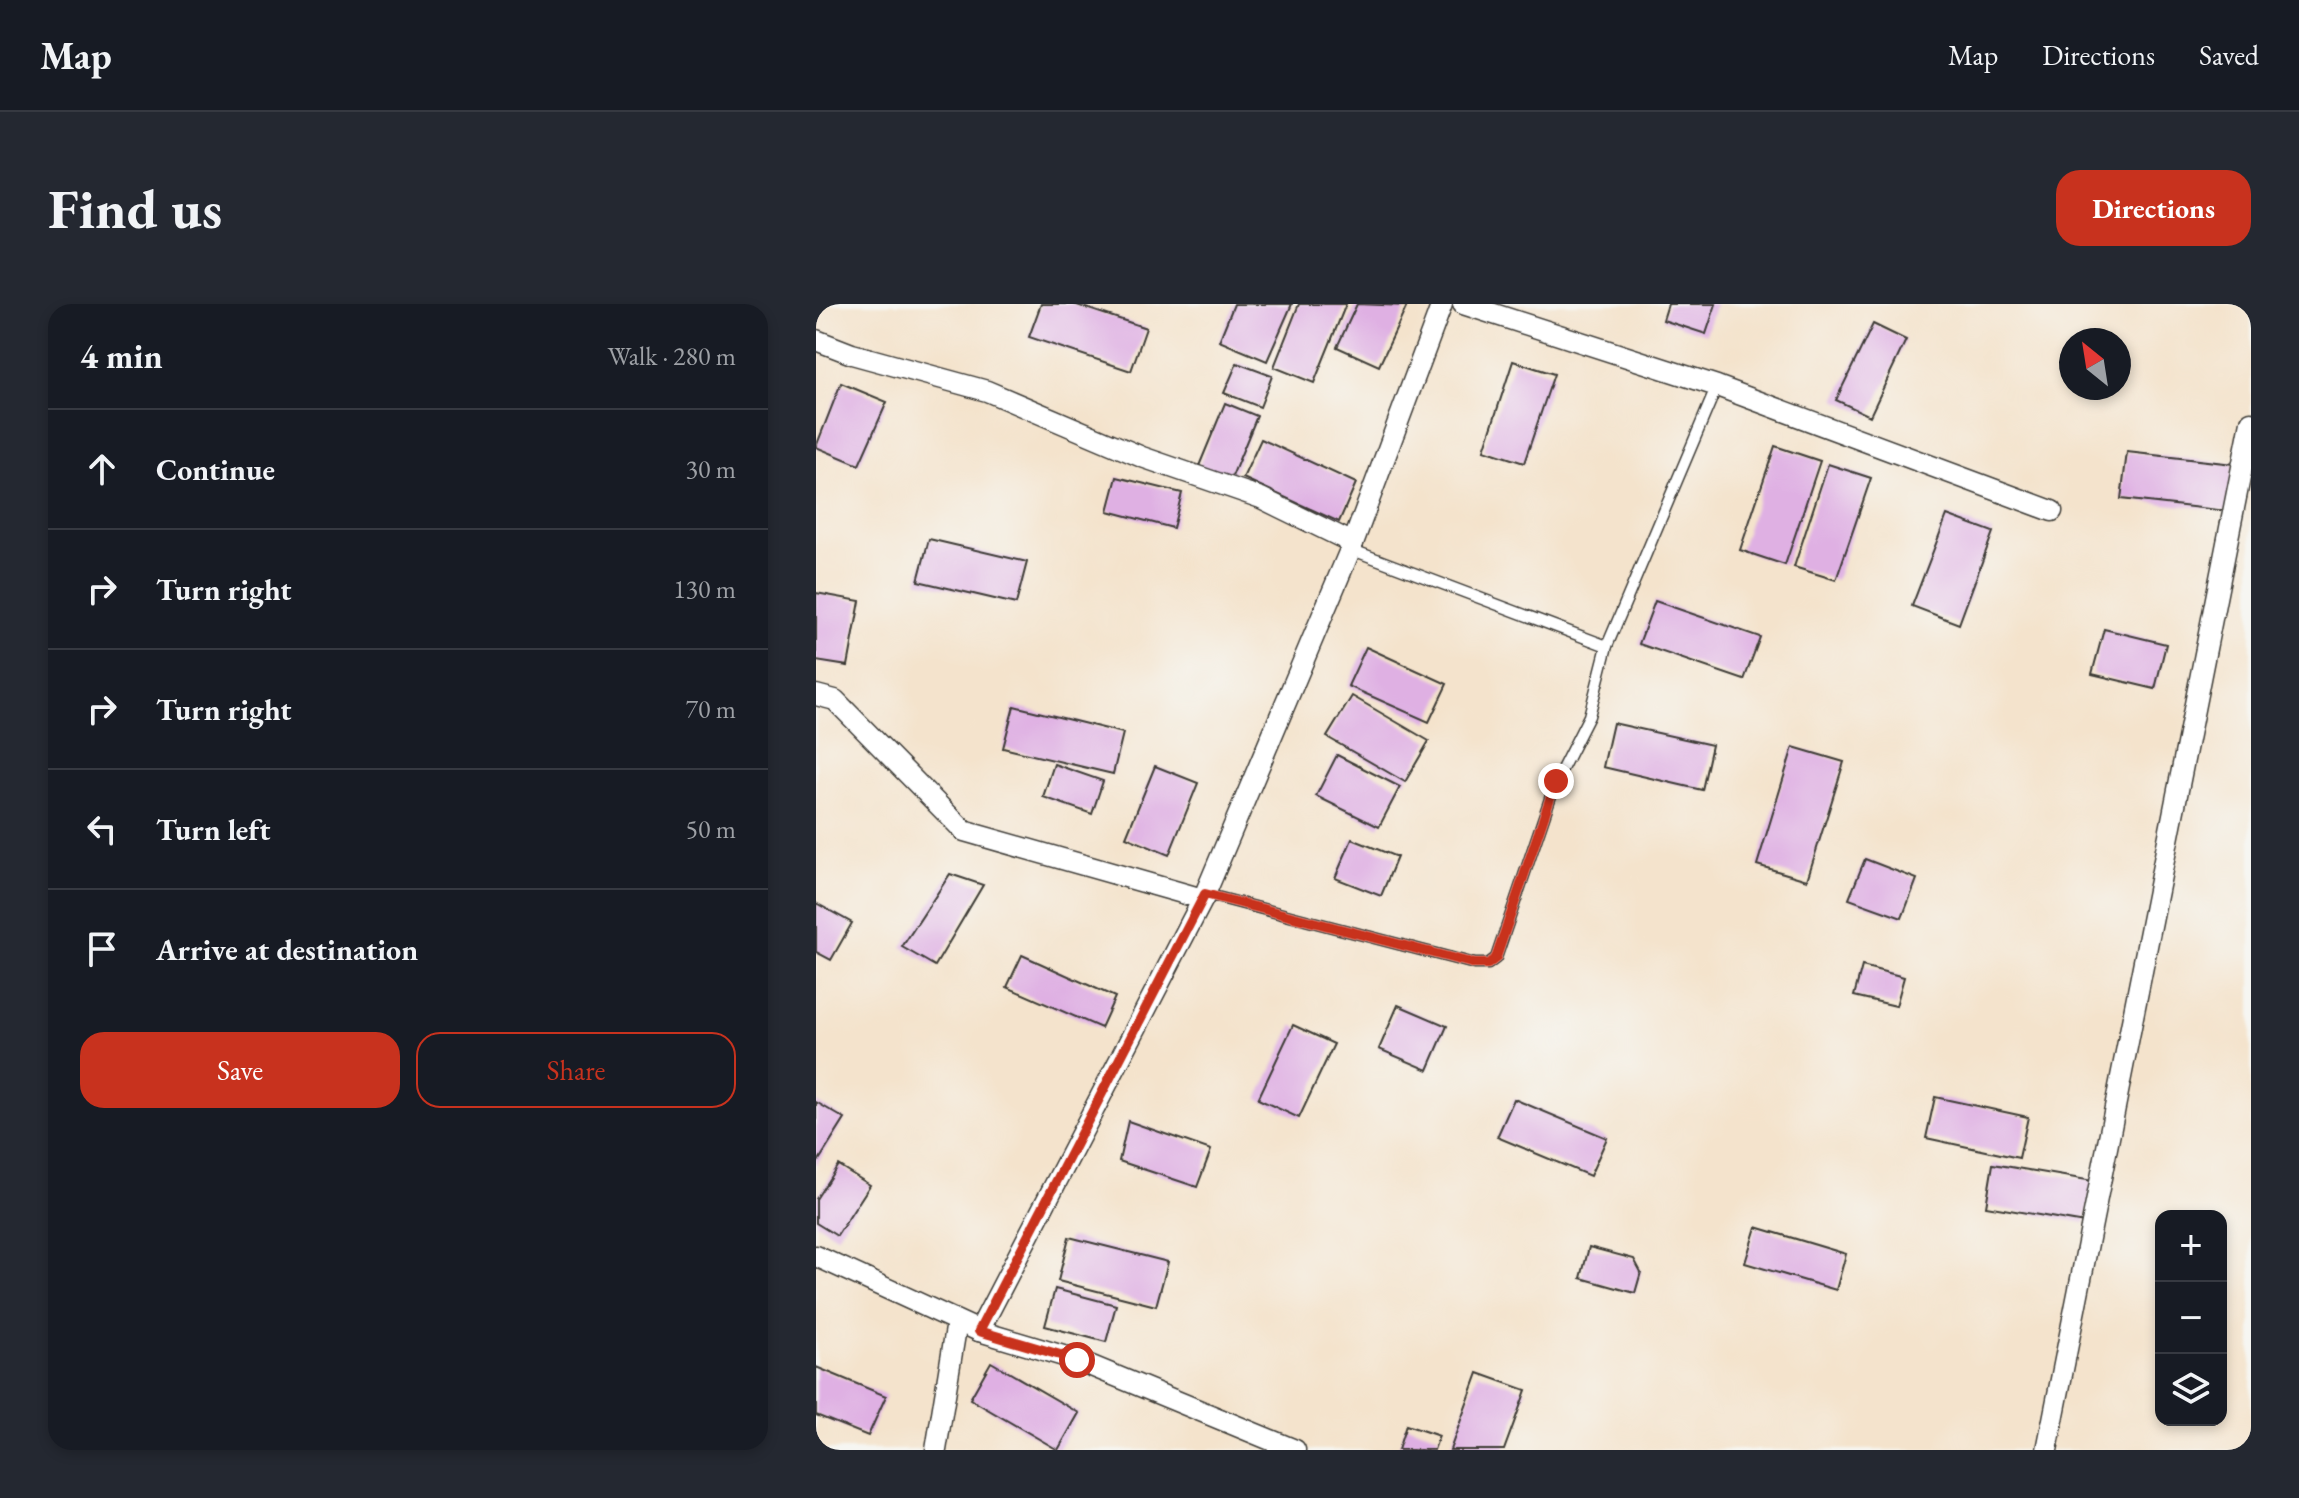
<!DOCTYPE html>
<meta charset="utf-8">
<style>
:root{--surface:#171b24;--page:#242831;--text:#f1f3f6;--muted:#9ea1a6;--line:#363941;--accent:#c8321e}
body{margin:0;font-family:"EB Garamond",serif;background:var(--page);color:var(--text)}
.controls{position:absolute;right:24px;bottom:24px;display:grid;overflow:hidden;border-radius:16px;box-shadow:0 4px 12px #0003}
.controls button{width:72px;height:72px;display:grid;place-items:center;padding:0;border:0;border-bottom:2px solid var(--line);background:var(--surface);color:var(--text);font:40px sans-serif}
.compass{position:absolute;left:1243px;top:24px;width:72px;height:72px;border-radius:50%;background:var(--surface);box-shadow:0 4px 12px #0003;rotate:330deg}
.stop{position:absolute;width:24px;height:24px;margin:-18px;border:6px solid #c8321e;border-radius:50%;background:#fff}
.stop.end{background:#c8321e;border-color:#fff;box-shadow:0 2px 8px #0008}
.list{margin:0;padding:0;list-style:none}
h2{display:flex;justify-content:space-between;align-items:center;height:104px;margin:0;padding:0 32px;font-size:34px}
h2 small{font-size:26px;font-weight:400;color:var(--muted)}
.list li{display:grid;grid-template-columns:52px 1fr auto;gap:24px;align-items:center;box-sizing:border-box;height:120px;padding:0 32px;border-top:2px solid var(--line)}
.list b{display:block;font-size:30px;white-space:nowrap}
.list em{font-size:26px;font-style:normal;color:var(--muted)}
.actions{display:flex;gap:16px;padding:24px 32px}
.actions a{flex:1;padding:18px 0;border:2px solid var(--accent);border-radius:24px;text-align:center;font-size:28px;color:var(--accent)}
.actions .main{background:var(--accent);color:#fff}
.icon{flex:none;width:44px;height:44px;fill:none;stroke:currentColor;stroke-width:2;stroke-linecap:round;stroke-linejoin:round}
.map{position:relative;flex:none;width:1435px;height:1146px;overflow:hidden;border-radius:24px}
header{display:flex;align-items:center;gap:48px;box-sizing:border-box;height:112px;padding:0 40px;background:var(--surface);border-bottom:2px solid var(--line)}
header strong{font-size:38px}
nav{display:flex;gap:44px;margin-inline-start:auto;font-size:28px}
.intro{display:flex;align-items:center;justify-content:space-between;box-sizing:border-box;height:192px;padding:0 48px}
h1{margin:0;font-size:56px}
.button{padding:20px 36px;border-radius:24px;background:var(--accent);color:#fff;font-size:28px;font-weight:700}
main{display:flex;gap:48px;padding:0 48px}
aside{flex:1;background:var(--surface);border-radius:24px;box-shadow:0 4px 12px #0003}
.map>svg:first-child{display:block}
.building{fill:#dfb0e3}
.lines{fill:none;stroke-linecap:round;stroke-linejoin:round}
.lane-casing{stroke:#3c3a36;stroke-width:13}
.street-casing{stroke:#3c3a36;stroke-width:23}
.lane{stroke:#fff;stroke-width:10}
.street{stroke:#fff;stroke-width:20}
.route{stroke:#c8321e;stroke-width:10}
</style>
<header>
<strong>Map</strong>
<nav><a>Map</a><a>Directions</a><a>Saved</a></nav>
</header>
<div class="intro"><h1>Find us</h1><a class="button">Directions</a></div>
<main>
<aside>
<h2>4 min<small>Walk · 280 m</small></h2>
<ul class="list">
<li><svg class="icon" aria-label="ahead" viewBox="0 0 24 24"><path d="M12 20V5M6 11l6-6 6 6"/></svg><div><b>Continue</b></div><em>30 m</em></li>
<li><svg class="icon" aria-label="right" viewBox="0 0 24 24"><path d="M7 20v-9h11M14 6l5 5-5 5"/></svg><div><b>Turn right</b></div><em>130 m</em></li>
<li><svg class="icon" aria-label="right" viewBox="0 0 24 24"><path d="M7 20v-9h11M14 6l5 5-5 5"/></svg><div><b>Turn right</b></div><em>70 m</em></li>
<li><svg class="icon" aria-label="left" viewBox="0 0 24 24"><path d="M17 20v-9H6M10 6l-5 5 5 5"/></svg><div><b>Turn left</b></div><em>50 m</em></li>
<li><svg class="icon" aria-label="arrive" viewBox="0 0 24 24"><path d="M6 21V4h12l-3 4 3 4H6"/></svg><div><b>Arrive at destination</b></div></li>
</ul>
<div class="actions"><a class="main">Save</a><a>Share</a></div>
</aside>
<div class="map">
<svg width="1435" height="1146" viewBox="0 0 1435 1146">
<rect width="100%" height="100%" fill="#f6f6f2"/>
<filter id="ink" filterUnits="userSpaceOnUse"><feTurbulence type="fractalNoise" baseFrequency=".0125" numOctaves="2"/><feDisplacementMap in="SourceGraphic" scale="16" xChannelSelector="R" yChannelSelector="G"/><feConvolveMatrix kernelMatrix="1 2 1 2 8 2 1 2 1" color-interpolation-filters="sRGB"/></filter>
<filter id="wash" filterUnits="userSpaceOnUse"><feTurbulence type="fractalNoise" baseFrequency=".006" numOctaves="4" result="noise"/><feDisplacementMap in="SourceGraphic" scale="32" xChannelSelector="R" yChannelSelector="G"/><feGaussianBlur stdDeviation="1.8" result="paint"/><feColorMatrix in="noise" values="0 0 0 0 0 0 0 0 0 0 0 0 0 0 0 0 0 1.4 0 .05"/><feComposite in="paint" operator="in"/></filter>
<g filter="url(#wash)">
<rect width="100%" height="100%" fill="#f4e3cc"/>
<g id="blocks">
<g class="building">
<polygon points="225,0 258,0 330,24 315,67 213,33"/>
<polygon points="418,0 476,0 451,57 403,37"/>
<polygon points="483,0 530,0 498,79 458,63"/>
<polygon points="541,0 591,2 563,62 521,43"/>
<polygon points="852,0 900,0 890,30 847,16"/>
<polygon points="1057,20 1090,36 1054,112 1020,96"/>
<polygon points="697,57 738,70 708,159 668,146"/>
<polygon points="421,59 456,72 444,103 408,89"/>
<polygon points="25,79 71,98 43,161 0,143"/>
<polygon points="409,99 441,112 415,175 383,162"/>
<polygon points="445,135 540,179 523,218 427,174"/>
<polygon points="959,142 1004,157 969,261 924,246"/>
<polygon points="1311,148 1417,160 1411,207 1305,195"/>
<polygon points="1012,160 1055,174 1020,276 978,263"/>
<polygon points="301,173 366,189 357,224 292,207"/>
<polygon points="1131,211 1177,228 1143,320 1096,302"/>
<polygon points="113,235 211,258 200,300 102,277"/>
<polygon points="0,289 44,297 32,362 0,357"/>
<polygon points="839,297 944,333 928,376 823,340"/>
<polygon points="1288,325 1350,340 1339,385 1276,370"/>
<polygon points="550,343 631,380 613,418 532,382"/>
<polygon points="536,392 613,437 589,478 511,433"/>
<polygon points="198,402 307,429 297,470 187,444"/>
<polygon points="797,419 896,441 886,486 787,463"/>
<polygon points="977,443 1028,458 991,576 941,561"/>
<polygon points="521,451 584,483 563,523 500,492"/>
<polygon points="238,460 287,477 276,510 227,493"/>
<polygon points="339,462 382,479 353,551 310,533"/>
<polygon points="536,535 581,553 565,592 519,574"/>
<polygon points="1049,555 1101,575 1086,614 1033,595"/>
<polygon points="134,570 167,581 119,662 86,643"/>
<polygon points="0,599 36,619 15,656 0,648"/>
<polygon points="206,651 299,693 285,724 191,683"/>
<polygon points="1046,662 1088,673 1080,702 1038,692"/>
<polygon points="582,701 631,722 612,766 563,745"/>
<polygon points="477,721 518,740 483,814 442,795"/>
<polygon points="1119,793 1212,813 1203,854 1110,834"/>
<polygon points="698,795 791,834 774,872 681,833"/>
<polygon points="0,798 29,815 0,861"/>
<polygon points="312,817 395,846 381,883 303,857"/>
<polygon points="1177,860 1277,877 1269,919 1170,902"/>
<polygon points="22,861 54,881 21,932 0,919 0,895"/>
<polygon points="940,923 1030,950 1020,986 929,959"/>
<polygon points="253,933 352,958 340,1002 242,977"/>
<polygon points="773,943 818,955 825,968 819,989 765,974"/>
<polygon points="239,985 300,1001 290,1038 229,1022"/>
<polygon points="175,1058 263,1109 242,1146 154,1095"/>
<polygon points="0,1063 70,1092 52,1132 0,1111"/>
<polygon points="662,1069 710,1086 688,1146 634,1146"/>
<polygon points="590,1121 623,1132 618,1146 582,1146"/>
</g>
</g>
</g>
<g filter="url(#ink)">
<use href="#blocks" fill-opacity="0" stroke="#3c3a36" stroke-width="2"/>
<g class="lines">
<g class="lane-casing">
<g id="lane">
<polyline points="534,245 791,342"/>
<polyline points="389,590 659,660 672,660 680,654 740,477 773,412 791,342 901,82"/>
</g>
</g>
<g class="street-casing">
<g id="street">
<polyline points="647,0 901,82 1236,207"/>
<polyline points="0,36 36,50 171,87 326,153 445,194 537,239 626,0"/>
<polyline points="0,391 19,396 148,527 387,595"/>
<polyline points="0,952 163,1027 261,1056 479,1146"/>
<polyline points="163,1027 387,595 537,239"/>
<polyline points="120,1146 141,1018"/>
<polyline points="1231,1146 1435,118"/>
</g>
</g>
<use href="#lane" class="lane"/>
<use href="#street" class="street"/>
</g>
</g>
<g class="lines" filter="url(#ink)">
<polyline class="route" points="261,1056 163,1027 389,590 659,660 672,660 680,654 740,477"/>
</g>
</svg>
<div class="controls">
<button>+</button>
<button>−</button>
<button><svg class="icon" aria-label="layers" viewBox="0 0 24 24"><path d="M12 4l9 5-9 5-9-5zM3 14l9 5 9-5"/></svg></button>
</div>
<svg class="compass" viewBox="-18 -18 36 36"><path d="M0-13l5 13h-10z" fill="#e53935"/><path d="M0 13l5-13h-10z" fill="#9ea1a6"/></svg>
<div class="stop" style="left:261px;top:1056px"></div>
<div class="stop end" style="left:740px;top:477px"></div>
</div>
</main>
